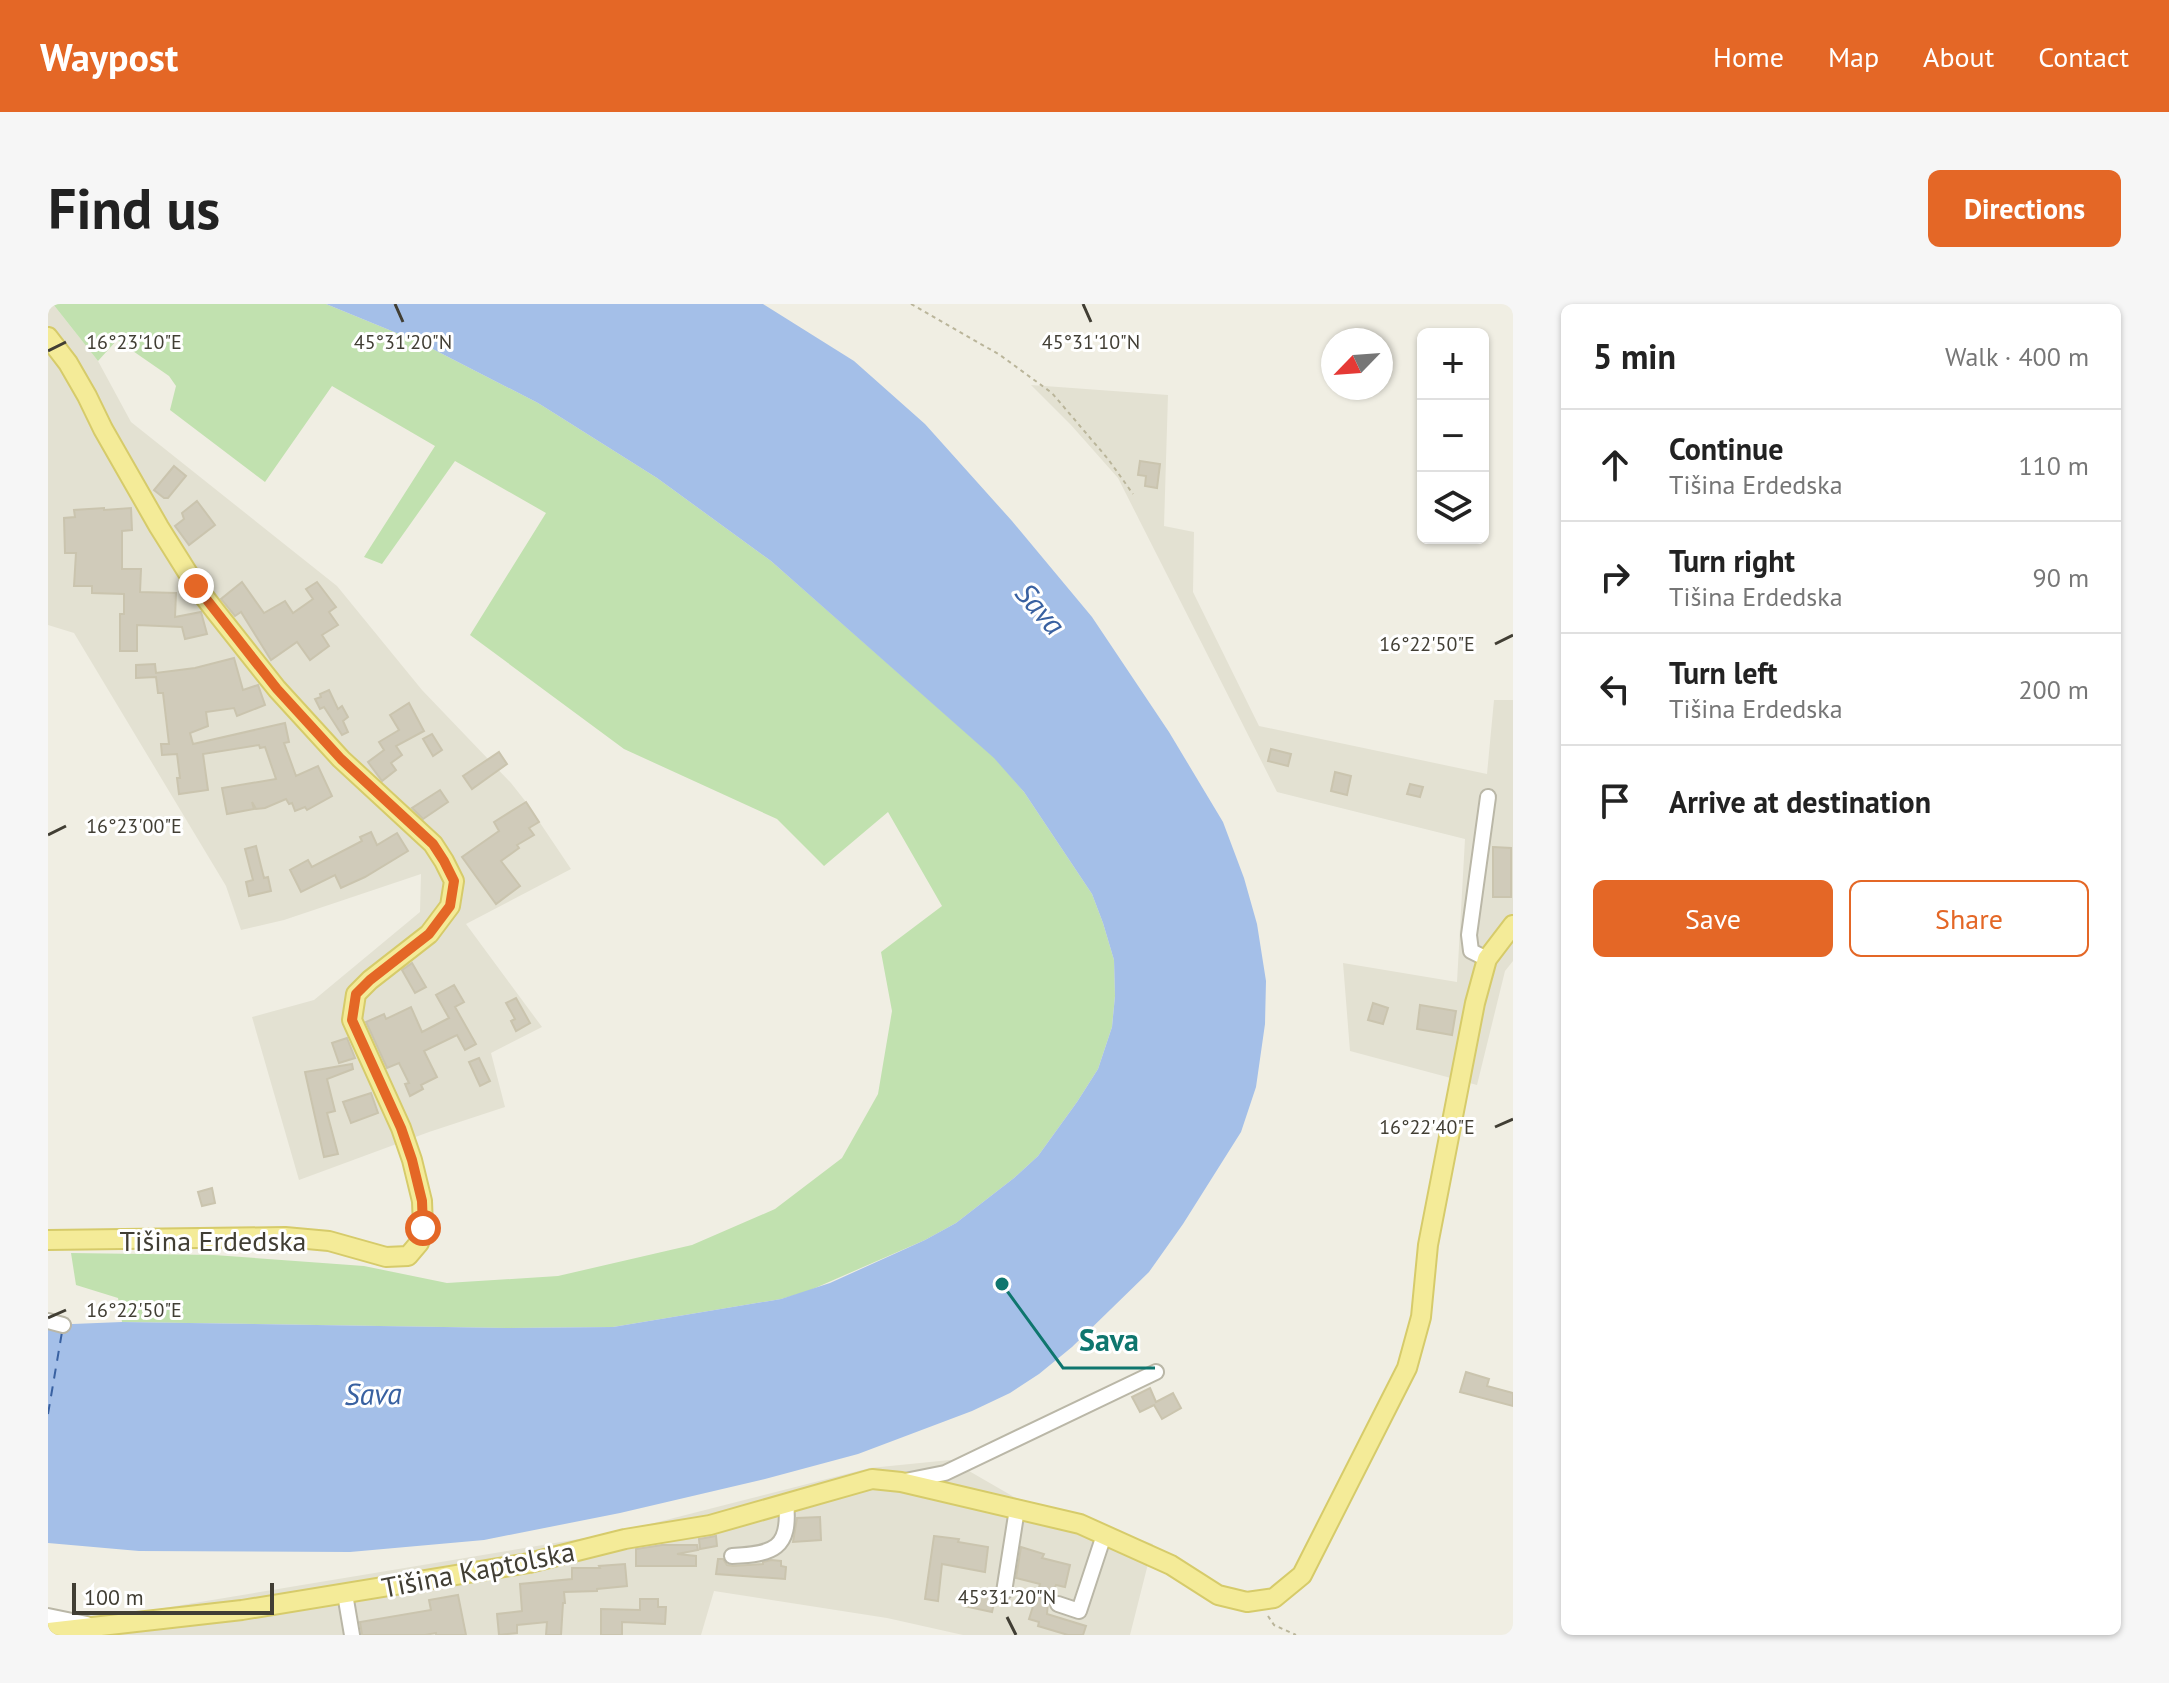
<!DOCTYPE html>
<meta charset="utf-8">
<style>
:root{--surface:#fff;--page:#f6f6f6;--text:#222;--muted:#767676;--line:#e0e0e0;--accent:#e46726}
body{margin:0;font-family:"PT Sans",sans-serif;background:var(--page);color:var(--text)}
.controls{position:absolute;right:24px;top:24px;display:grid;overflow:hidden;border-radius:12px;box-shadow:0 2px 6px #0004}
.controls button{width:72px;height:72px;display:grid;place-items:center;padding:0;border:0;border-bottom:2px solid var(--line);background:var(--surface);color:var(--text);font:40px sans-serif}
.compass{position:absolute;left:1273px;top:24px;width:72px;height:72px;border-radius:50%;background:var(--surface);box-shadow:0 2px 6px #0004;rotate:245deg}
.scale{position:absolute;left:24px;bottom:20px;width:202px;box-sizing:border-box;padding-left:8px;border:4px solid #413e34;border-top:0;font-size:22px;line-height:28px;white-space:nowrap;color:#413e34;-webkit-text-stroke:6px #fff;paint-order:stroke}
.stop{position:absolute;width:24px;height:24px;margin:-18px;border:6px solid #e46726;border-radius:50%;background:#fff}
.stop.end{background:#e46726;border-color:#fff;box-shadow:0 2px 8px #0008}
.list{margin:0;padding:0;list-style:none}
h2{display:flex;justify-content:space-between;align-items:center;height:104px;margin:0;padding:0 32px;font-size:34px}
h2 small{font-size:26px;font-weight:400;color:var(--muted)}
.list li{display:grid;grid-template-columns:52px 1fr auto;gap:24px;align-items:center;box-sizing:border-box;height:112px;padding:0 32px;border-top:2px solid var(--line)}
.list b{display:block;font-size:30px;white-space:nowrap}
.list p{margin:0;font-size:26px;white-space:nowrap;color:var(--muted)}
.list em{font-size:26px;font-style:normal;color:var(--muted)}
.actions{display:flex;gap:16px;padding:24px 32px}
.actions a{flex:1;padding:18px 0;border:2px solid var(--accent);border-radius:12px;text-align:center;font-size:28px;color:var(--accent)}
.actions .main{background:var(--accent);color:#fff}
.icon{flex:none;width:44px;height:44px;fill:none;stroke:currentColor;stroke-width:2;stroke-linecap:round;stroke-linejoin:round}
.map{position:relative;flex:none;width:1465px;height:1331px;overflow:hidden;border-radius:12px}
header{display:flex;align-items:center;gap:48px;box-sizing:border-box;height:112px;padding:0 40px;background:var(--accent);color:#fff}
header strong{font-size:38px}
nav{display:flex;gap:44px;margin-inline-start:auto;font-size:28px}
.intro{display:flex;align-items:center;justify-content:space-between;box-sizing:border-box;height:192px;padding:0 48px}
h1{margin:0;font-size:56px}
.button{padding:20px 36px;border-radius:12px;background:var(--accent);color:#fff;font-size:28px;font-weight:700}
main{display:flex;gap:48px;padding:0 48px}
aside{flex:1;background:var(--surface);border-radius:12px;box-shadow:0 2px 6px #0004}
.map>svg:first-child{display:block}
.residential{fill:#e3e1d2}
.green{fill:#c1e1af}
.water{fill:#a4bfe8}
.lines{fill:none;stroke-linecap:round;stroke-linejoin:round}
.ferry{stroke:#3961a1;stroke-width:2;stroke-dasharray:10 8;stroke-linecap:butt}
.building{fill:#d0cbba;stroke:#cac4ae;stroke-width:2}
.minor-casing{stroke:#bab7a7;stroke-width:18}
.major-casing{stroke:#d6cb6a;stroke-width:22}
.path{stroke:#bab59a;stroke-width:2;stroke-dasharray:4 4;stroke-linecap:butt}
.minor{stroke:#fff;stroke-width:14}
.major{stroke:#f4eb98;stroke-width:18}
.route{stroke:#e46726;stroke-width:10}
.ticks{fill:none;stroke:#413e34;stroke-width:3}
.labels{text-anchor:middle;dominant-baseline:central;stroke-width:6;stroke-linejoin:round;paint-order:stroke}
.street-label{font-size:28px;fill:#413e34;stroke:#fff}
.water-label{font-size:30px;font-style:italic;fill:#3961a1;stroke:#fff}
.ticks-label{font-size:20px;text-anchor:middle;fill:#413e34;stroke:#fff;stroke-width:6;stroke-linejoin:round;paint-order:stroke}
.leader{fill:none;stroke:#0f766e;stroke-width:3}
.callout-dot{fill:#0f766e;stroke:#fff;stroke-width:3}
.callout-label{font-size:30px;text-anchor:middle;font-weight:bold;fill:#0f766e;stroke:#fff;stroke-width:6;stroke-linejoin:round;paint-order:stroke}
</style>
<header>
<strong>Waypost</strong>
<nav><a>Home</a><a>Map</a><a>About</a><a>Contact</a></nav>
</header>
<div class="intro"><h1>Find us</h1><a class="button">Directions</a></div>
<main>
<div class="map">
<svg width="1465" height="1331" viewBox="0 0 1465 1331">
<rect width="100%" height="100%" fill="#f0eee3"/>
<g class="residential">
<polygon points="0,0 5,0 50,57 83,118 289,282 374,386 463,479 478,498 523,565 418,620 494,723 443,749 457,803 381,828 251,876 204,713 266,696 372,608 373,570 236,616 193,626 178,582 26,329 0,321"/>
<polygon points="983,81 1120,91 1116,222 1146,228 1145,288 1211,422 1439,470 1446,396 1465,396 1465,657 1457,667 1429,781 1302,747 1295,659 1409,678 1417,535 1229,488 1070,174 1023,121"/>
<polygon points="902,1156 966,1193 1105,1240 1082,1331 915,1331 839,1314 666,1287 653,1331 0,1331 0,1315 104,1306 567,1229 822,1164"/>
</g>
<polygon class="green" points="5,0 278,0 373,39 490,99 609,174 723,257 947,454 976,488 1044,590 1055,619 1066,656 1067,692 1064,723 1050,765 1029,798 990,852 966,874 908,919 877,936 758,988 733,995 565,1023 459,1024 74,1018 70,994 28,981 23,949 166,951 316,962 399,979 510,972 644,941 727,905 794,854 830,790 844,707 833,648 894,602 840,508 776,562 729,515 576,445 422,331 498,209 407,157 334,260 316,253 387,142 284,82 217,178 122,106 128,82 121,72 69,36 50,57"/>
<polygon class="water" points="278,0 715,0 806,57 877,120 964,217 1044,313 1121,428 1175,518 1196,574 1209,620 1218,677 1217,720 1208,783 1193,828 1135,920 1101,968 1024,1043 991,1070 962,1089 924,1107 810,1150 717,1175 572,1209 436,1236 302,1248 91,1247 0,1239 0,1021 74,1018 459,1024 565,1023 733,995 782,979 877,936 908,919 966,874 990,852 1029,798 1050,765 1064,723 1067,692 1066,656 1055,619 1044,590 976,488 946,454 723,257 609,174 490,99 373,39"/>
<g class="lines">
<polyline class="ferry" points="0,1110 14,1028"/>
</g>
<g class="building">
<polygon points="1092,157 1112,160 1109,184 1097,182 1098,172 1090,171"/>
<polygon points="126,162 138,172 120,194 116,194 106,186"/>
<polygon points="149,197 167,221 141,241 127,222 136,215 134,209"/>
<polygon points="56,204 56,206 83,204 84,226 74,227 74,265 93,265 92,288 128,289 127,313 153,308 159,330 137,335 134,323 89,321 89,347 72,347 72,310 76,310 76,290 44,289 44,282 26,282 28,249 17,249 16,214 27,213 26,206"/>
<polygon points="194,278 216,309 237,297 245,309 265,295 258,285 269,278 288,303 281,308 290,321 274,331 281,342 262,356 249,338 223,356 193,308 187,312 173,295"/>
<polygon points="186,354 195,386 210,381 217,401 189,412 186,404 158,408 160,422 142,429 145,440 237,419 241,438 236,439 248,472 270,462 284,492 259,506 257,503 247,507 244,499 241,500 238,495 217,504 208,505 204,498 206,505 179,510 174,484 228,475 217,443 212,444 211,441 155,450 160,486 131,490 129,474 132,474 129,450 114,451 113,440 121,440 115,389 110,389 108,373 88,374 88,361 107,360 108,369 147,364"/>
<polygon points="281,386 290,405 294,402 300,413 295,417 300,428 294,431 276,403 272,405 267,395 273,393 272,390"/>
<polygon points="361,399 376,427 348,442 354,451 343,459 348,466 334,477 320,458 336,446 331,438 351,426 342,411"/>
<polygon points="384,430 394,446 385,452 375,435"/>
<polygon points="1223,445 1243,450 1240,462 1220,457"/>
<polygon points="451,448 459,460 424,485 415,472"/>
<polygon points="1287,468 1303,472 1299,491 1283,487"/>
<polygon points="1362,480 1375,483 1372,493 1359,490"/>
<polygon points="392,486 400,498 375,515 364,504"/>
<polygon points="478,498 491,518 481,524 486,531 469,541 471,544 453,557 472,582 448,600 414,553 451,527 446,518"/>
<polygon points="323,528 329,541 349,529 360,547 317,573 293,584 287,571 253,588 242,566 260,556 264,563 314,537 312,533"/>
<polygon points="208,542 216,574 220,573 223,587 201,592 198,578 205,576 197,545"/>
<polygon points="1445,543 1463,544 1463,593 1445,593"/>
<polygon points="364,659 378,683 367,689 354,666"/>
<polygon points="406,681 416,698 407,703 428,740 417,746 409,731 376,747 389,773 373,781 375,785 362,792 357,780 361,779 351,759 339,764 318,718 336,710 338,715 363,703 374,728 401,714 388,691"/>
<polygon points="468,694 482,719 468,727 463,717 467,715 458,699"/>
<polygon points="1325,699 1340,704 1335,720 1320,716"/>
<polygon points="1372,701 1408,707 1404,731 1369,725"/>
<polygon points="299,734 307,754 291,759 284,739"/>
<polygon points="431,754 442,777 432,782 421,758"/>
<polygon points="304,760 305,765 279,775 287,807 279,809 290,850 276,853 257,768"/>
<polygon points="323,789 330,809 303,819 295,798"/>
<polygon points="164,884 167,899 154,902 150,888"/>
<polygon points="1418,1068 1441,1075 1439,1082 1465,1089 1465,1102 1412,1088"/>
<polygon points="1102,1084 1108,1098 1125,1089 1133,1104 1114,1115 1106,1101 1092,1108 1084,1093"/>
<polygon points="772,1213 773,1236 745,1238 749,1214"/>
<polygon points="668,1232 669,1242 652,1245 651,1235"/>
<polygon points="886,1232 911,1235 910,1238 940,1243 937,1268 894,1260 890,1297 877,1295"/>
<polygon points="614,1241 649,1241 650,1246 629,1250 648,1252 648,1262 588,1262 588,1245"/>
<polygon points="973,1243 996,1250 994,1254 1022,1261 1017,1283 1008,1281 1000,1298 999,1310 1038,1322 1035,1331 1020,1331 990,1322 991,1318 981,1315 992,1280 968,1274"/>
<polygon points="670,1255 675,1255 679,1261 685,1262 715,1260 715,1258 723,1256 733,1257 733,1262 738,1263 737,1275 668,1270"/>
<polygon points="577,1260 579,1282 549,1285 549,1287 516,1288 517,1299 515,1299 513,1331 498,1331 499,1318 469,1321 469,1329 451,1331 449,1310 474,1307 472,1280 524,1275 524,1264 552,1264 551,1262"/>
<polygon points="920,1288 947,1295 944,1308 916,1302"/>
<polygon points="410,1291 418,1331 388,1331 388,1329 377,1331 314,1331 312,1318 383,1306 381,1296"/>
<polygon points="592,1295 610,1295 610,1303 618,1303 617,1320 574,1318 574,1331 553,1331 553,1305 592,1306"/>
</g>
<g class="lines">
<g class="minor-casing">
<g id="minor">
<polyline points="1439,655 1423,647 1421,631 1440,493"/>
<polyline points="0,1017 15,1021"/>
<polyline points="857,1177 897,1169 1108,1068"/>
<path d="M684,1252C725,1250 743,1245 738,1199"/>
<polyline points="956,1288 969,1205"/>
<polyline points="297,1290 304,1331"/>
<polyline points="1010,1300 1031,1307 1056,1231"/>
<polyline points="0,1312 39,1320"/>
</g>
</g>
<g class="major-casing">
<g id="major">
<polyline points="0,33 20,59 39,92 55,125 111,223 148,282 168,308 229,385 293,455 385,540 396,557 406,577 402,602 381,630 322,676 308,690 304,716 353,824 364,856 374,897 375,924 371,939 360,952 338,953 281,937 237,933 0,936"/>
<polyline points="0,1328 194,1306 481,1259 577,1235 662,1221 824,1175 853,1178 1032,1220 1123,1261 1170,1291 1199,1298 1226,1294 1254,1271 1359,1064 1373,1013 1380,941 1427,699 1439,655 1465,621"/>
</g>
</g>
<g class="path">
<polyline points="863,0 952,51 1004,89 1060,155 1085,190"/>
<polyline points="1220,1312 1226,1321 1248,1331"/>
</g>
<use href="#minor" class="minor"/>
<use href="#major" class="major"/>
</g>
<g class="lines">
<polyline class="route" points="148,282 229,385 293,455 385,540 396,557 406,577 402,602 381,630 322,676 308,690 304,716 353,824 364,856 374,897 375,924"/>
</g>
<path class="ticks" d="M347,0L355,18M1035,0L1043,18M0,47L18,38M1447,340L1465,331M0,531L18,522M1447,823L1465,815M0,1014L18,1006M959,1313L968,1331"/>
<g class="labels">
<g class="street-label">
<text x="165" y="936">Tišina Erdedska</text>
<text transform="translate(430 1265) rotate(-11)">Tišina Kaptolska</text>
</g>
<g class="water-label">
<text transform="translate(993 304) rotate(49)">Sava</text>
<text transform="translate(325 1089) rotate(-1)">Sava</text>
</g>
</g>
<g class="ticks-label">
<text x="1043" y="45">45°31'10"N</text>
<text x="355" y="45">45°31'20"N</text>
<text x="86" y="45">16°23'10"E</text>
<text x="1379" y="347">16°22'50"E</text>
<text x="86" y="529">16°23'00"E</text>
<text x="1379" y="830">16°22'40"E</text>
<text x="86" y="1013">16°22'50"E</text>
<text x="959" y="1300">45°31'20"N</text>
</g>
<path class="leader" d="M954 980L1015 1064H1107"/>
<circle class="callout-dot" cx="954" cy="980" r="8"/>
<g class="callout-label">
<text x="1061" y="1047">Sava</text>
</g>
</svg>
<div class="controls">
<button>+</button>
<button>−</button>
<button><svg class="icon" aria-label="layers" viewBox="0 0 24 24"><path d="M12 4l9 5-9 5-9-5zM3 14l9 5 9-5"/></svg></button>
</div>
<svg class="compass" viewBox="-18 -18 36 36"><path d="M0-13l5 13h-10z" fill="#e53935"/><path d="M0 13l5-13h-10z" fill="#767676"/></svg>
<div class="scale">100 m</div>
<div class="stop" style="left:375px;top:924px"></div>
<div class="stop end" style="left:148px;top:282px"></div>
</div>
<aside>
<h2>5 min<small>Walk · 400 m</small></h2>
<ul class="list">
<li><svg class="icon" aria-label="ahead" viewBox="0 0 24 24"><path d="M12 20V5M6 11l6-6 6 6"/></svg><div><b>Continue</b><p>Tišina Erdedska</p></div><em>110 m</em></li>
<li><svg class="icon" aria-label="right" viewBox="0 0 24 24"><path d="M7 20v-9h11M14 6l5 5-5 5"/></svg><div><b>Turn right</b><p>Tišina Erdedska</p></div><em>90 m</em></li>
<li><svg class="icon" aria-label="left" viewBox="0 0 24 24"><path d="M17 20v-9H6M10 6l-5 5 5 5"/></svg><div><b>Turn left</b><p>Tišina Erdedska</p></div><em>200 m</em></li>
<li><svg class="icon" aria-label="arrive" viewBox="0 0 24 24"><path d="M6 21V4h12l-3 4 3 4H6"/></svg><div><b>Arrive at destination</b></div></li>
</ul>
<div class="actions"><a class="main">Save</a><a>Share</a></div>
</aside>
</main>
